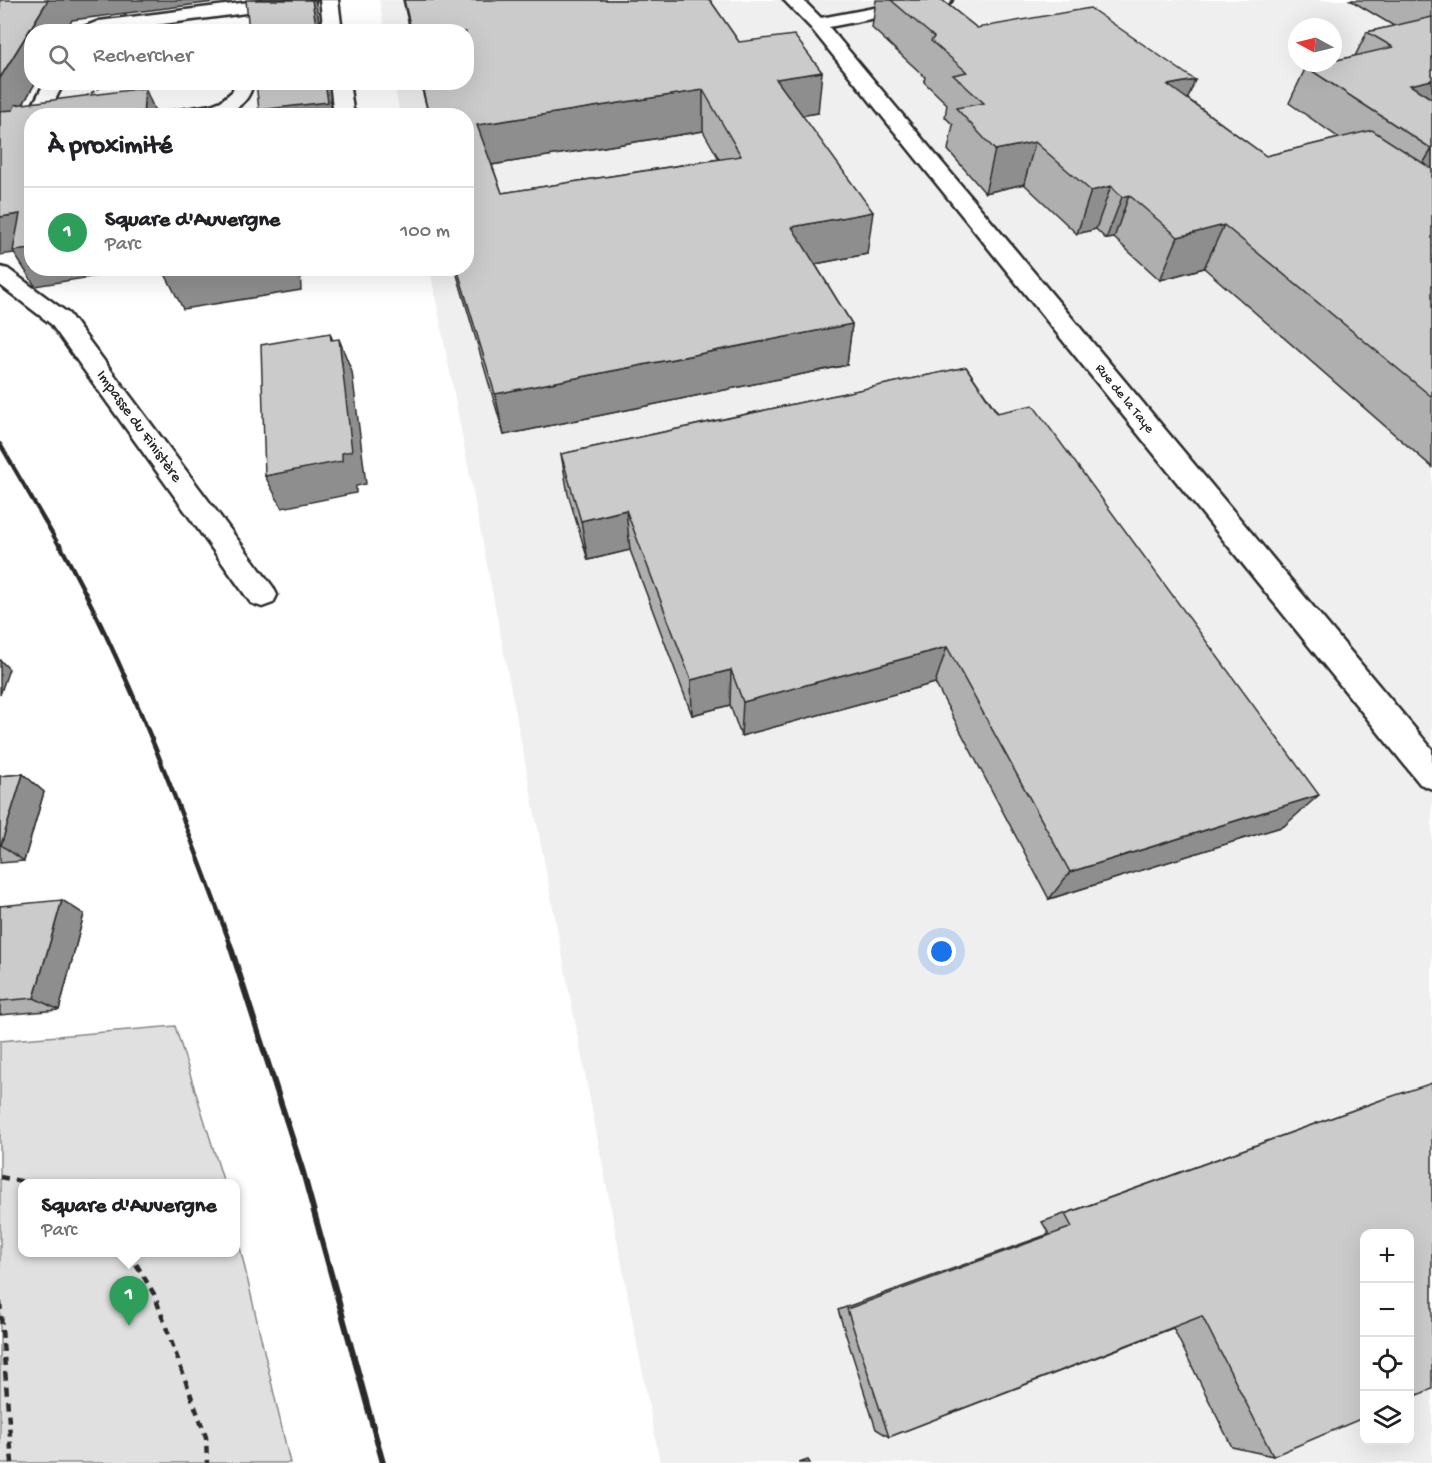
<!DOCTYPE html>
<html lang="fr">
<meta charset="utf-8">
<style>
:root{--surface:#fff;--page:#f2f2f2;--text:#202124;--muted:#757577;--line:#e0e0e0;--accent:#ea580c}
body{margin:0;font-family:"Gochi Hand",sans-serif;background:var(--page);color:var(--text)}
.controls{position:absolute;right:18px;bottom:18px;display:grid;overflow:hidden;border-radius:12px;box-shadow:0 6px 24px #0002}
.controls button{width:54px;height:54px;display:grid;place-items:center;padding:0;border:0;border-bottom:2px solid var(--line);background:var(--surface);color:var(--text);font:30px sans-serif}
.compass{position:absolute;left:1288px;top:18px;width:54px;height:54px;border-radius:50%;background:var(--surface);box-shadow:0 6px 24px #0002;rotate:277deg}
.you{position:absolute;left:942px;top:952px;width:21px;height:21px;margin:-15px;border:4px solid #fff;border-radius:50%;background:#1a73e8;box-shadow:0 0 0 9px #1a73e833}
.badge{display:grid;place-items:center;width:39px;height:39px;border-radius:50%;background:var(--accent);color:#fff;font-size:20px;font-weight:700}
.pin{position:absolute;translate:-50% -50px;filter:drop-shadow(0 2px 3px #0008)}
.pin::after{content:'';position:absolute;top:32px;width:21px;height:18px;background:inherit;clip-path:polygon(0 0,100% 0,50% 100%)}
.popup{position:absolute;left:18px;top:1179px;width:222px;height:78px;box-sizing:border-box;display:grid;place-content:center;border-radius:12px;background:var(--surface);filter:drop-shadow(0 2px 4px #0005);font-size:20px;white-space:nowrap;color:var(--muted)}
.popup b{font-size:22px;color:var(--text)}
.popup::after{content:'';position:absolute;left:50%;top:100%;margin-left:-12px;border:12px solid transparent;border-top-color:var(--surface)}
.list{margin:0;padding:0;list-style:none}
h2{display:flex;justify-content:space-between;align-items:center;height:78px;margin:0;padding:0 24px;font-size:26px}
h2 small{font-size:20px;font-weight:400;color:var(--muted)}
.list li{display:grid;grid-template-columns:39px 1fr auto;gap:18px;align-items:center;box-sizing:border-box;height:90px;padding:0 24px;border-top:2px solid var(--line)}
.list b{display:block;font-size:22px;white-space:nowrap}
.list p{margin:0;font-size:20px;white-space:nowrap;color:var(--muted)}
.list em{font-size:20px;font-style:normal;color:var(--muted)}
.icon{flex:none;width:33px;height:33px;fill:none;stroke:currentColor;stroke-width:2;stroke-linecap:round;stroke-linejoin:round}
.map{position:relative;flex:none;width:1432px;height:1463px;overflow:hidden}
.search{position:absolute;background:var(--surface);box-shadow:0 6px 24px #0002;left:24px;top:24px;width:450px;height:66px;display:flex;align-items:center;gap:15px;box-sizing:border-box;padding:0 21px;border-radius:24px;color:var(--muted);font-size:22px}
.panel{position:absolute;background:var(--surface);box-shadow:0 6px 24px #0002;left:24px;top:108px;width:450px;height:168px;border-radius:24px}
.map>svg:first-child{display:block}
.built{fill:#efefef;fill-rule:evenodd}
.green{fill:#e0e0e0;stroke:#868686;stroke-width:1.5}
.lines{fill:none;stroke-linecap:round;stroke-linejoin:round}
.street-casing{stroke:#2b2b2b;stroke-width:5}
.path-far1{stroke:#2b2b2b;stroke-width:2;stroke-dasharray:4 3;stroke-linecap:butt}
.path{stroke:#2b2b2b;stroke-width:4.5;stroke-dasharray:8 6;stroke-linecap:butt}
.street{fill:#fff;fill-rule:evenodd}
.rail-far2{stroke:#2b2b2b;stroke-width:4}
.rail-far1{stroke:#2b2b2b;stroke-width:4.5}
.rail{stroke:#2b2b2b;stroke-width:6}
.wall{fill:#afafaf;stroke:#2b2b2b;stroke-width:1.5;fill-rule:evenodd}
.shaded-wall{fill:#8e8e8e;stroke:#2b2b2b;stroke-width:1.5}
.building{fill:#cbcbcb;stroke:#2b2b2b;stroke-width:1.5;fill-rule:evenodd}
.labels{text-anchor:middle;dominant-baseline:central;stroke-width:4.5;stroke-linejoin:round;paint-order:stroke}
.far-street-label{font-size:14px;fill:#2b2b2b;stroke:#fff}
.street-label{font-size:16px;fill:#2b2b2b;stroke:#fff}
</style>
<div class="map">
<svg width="1432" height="1463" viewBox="0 0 1432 1463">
<rect width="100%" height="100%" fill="#fff"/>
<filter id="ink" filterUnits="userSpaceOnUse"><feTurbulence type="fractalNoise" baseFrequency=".0167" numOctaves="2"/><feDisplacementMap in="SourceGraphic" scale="12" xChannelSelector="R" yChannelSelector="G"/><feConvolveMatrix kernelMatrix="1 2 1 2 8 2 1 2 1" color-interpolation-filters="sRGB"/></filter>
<g filter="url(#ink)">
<path class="built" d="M379,0H1432V1463H660L430,269L466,268V116L400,115L394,83L466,82V32L385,31ZM1297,27H1333V63H1297ZM1364,1234H1410V1440H1364Z"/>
<polygon class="green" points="175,1026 224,1183 22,1184 22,1252 236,1252 236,1230 290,1463 0,1463 0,1041"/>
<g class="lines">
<g class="street-casing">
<g id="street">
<polygon points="265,0 316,0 313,4 307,5 102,32 78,32 81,28 99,21"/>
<polygon points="320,0 338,0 342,32 324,32"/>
<polygon points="784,0 803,0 821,18 916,0 952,0 949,4 943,5 829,27 1432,749 1432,789 1420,784 811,28"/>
<polygon points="45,82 64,82 47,116 32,116 30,120 27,116"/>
<path d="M234,82H253C247,123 195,116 164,116L167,112L211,105L221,101L233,91Z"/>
<polygon points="330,82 349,82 354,116 334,116"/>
<polygon points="0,267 8,269 69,314 273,587 277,595 273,603 262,607 251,603 51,324 0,285"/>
</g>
</g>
<polyline class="path-far1" points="85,97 109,82"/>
<g class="path">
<polyline points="0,1177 37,1184"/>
<polyline points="129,1252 154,1294 206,1437 207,1463"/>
<polyline points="0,1302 12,1463"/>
</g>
<use href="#street" class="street"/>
<polyline class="rail-far2" points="0,444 60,547"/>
<path class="rail-far1" d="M60,545C130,672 181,811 231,946"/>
<polyline class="rail" points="230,945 303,1172 383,1463"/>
</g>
<g class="wall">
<path d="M403,0H710L739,42L818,113L802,115L867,254L815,264L852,324L847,365L504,435L455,268H466V116H429L420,82H466L410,30ZM703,131L719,159L502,193L492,165Z"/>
<polygon points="876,0 942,0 977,28 1188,99 1266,156 1339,138 1289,103 1306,67 1355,56 1367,32 1394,26 1350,0 1432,0 1432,467 1204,268 1160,280 1114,238 1106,239 1096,229 1077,234 1024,184 985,193 948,150 953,125 945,117 947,104 924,82 925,77 872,28"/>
<polygon points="966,367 1284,826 1049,899 935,683 741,736 730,705 692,715 630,550 588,560 568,494 561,454"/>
<polygon points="23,774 44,792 24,861 0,863 0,776"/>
<polygon points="0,906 84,914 59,1010 0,1015"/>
<polygon points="1384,1099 1273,1456 1232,1447 1173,1328 889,1437 876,1429 838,1310 1049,1234 1042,1222"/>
<polygon points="808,1460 810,1463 799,1463"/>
</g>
<g class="shaded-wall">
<polygon points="48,0 230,0 72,20 65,32 32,32 32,82 36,82 8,130 0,131 0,78"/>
<polygon points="312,0 315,0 316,4 321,32 317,32"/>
<polygon points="822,72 818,113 774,120 776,79"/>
<polygon points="1195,80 1179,122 1168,85"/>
<polygon points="1432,80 1432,111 1410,85"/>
<polygon points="322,82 329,82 331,105 334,116 261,116 259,110"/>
<polygon points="145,88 157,116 143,116"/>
<polygon points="703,90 703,131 485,166 477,125"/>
<polygon points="1035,142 1024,184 985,193 995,150"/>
<polygon points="1432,149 1432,180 1409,186"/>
<polygon points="1111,186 1096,229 1077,234 1091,191"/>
<polygon points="1129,195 1114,238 1106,239 1122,197"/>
<polygon points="873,212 867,254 789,269 792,227"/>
<polygon points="20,214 32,233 32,268 146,268 35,286 14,253 0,255 0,217"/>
<polygon points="1224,225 1204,268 1160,280 1178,237"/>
<polygon points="162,268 300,268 301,290 183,309"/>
<polygon points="852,324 847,365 504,435 495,394"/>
<polygon points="330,333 342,365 339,339 352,372 366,484 356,486 356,493 282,508 265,476 342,453"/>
<polygon points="626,510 630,550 588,560 581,521"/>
<polygon points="947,647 935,683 741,736 743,702"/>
<polygon points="0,660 9,669 0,695"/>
<polygon points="731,670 730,705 692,715 691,680"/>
<polygon points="23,774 44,792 24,861 1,845"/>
<polygon points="1319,795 1284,826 1049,899 1070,872"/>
<polygon points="62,900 84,914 59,1010 34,998"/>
</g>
<g class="building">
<polygon points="1,0 48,0 0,78 0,1"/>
<polygon points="246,0 312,0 317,32 249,32"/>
<path d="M404,0H710L739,42L794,35L822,72L776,79L873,212L792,227L852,324L495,394L457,268H466V116H429L421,82H466V32H408L407,30L411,29ZM703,90L741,156L502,193L477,125Z"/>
<polygon points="891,0 942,0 977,28 1090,8 1195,80 1168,85 1266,156 1372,130 1432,169 1432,397 1224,225 1178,237 1129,195 1122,197 1111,186 1091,191 1035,142 995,150 956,108 984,103 953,75 967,72 931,41 934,37"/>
<polygon points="1432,17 1432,80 1410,85 1432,99 1432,149 1306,67 1323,63 1333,63 1333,61 1393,47 1367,32"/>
<polygon points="256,82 322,82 322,87 326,89 328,102 259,110"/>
<polygon points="145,88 143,116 32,116 32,249 13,251 20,214 0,217 0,111 13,110 15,105"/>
<polygon points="330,333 331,340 339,339 352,451 342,453 342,461 265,476 261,345"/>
<polygon points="966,367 997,413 1033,405 1319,795 1070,872 947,647 743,702 731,670 691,680 626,510 581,521 561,454"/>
<polygon points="23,774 1,845 0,845 0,776"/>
<polygon points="62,900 34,998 0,1001 0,906"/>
<polygon points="1432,1083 1432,1389 1410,1398 1410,1233 1365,1233 1365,1417 1273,1456 1202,1316 889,1437 847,1309 1072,1227 1065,1214 1384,1099"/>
</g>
</g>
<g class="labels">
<g class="far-street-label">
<text transform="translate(1124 399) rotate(51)">Rue de la Taye</text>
</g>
<g class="street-label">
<text transform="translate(138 427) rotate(54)">Impasse du Finistère</text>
</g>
</g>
</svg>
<div class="controls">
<button>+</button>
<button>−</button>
<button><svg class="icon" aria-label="locate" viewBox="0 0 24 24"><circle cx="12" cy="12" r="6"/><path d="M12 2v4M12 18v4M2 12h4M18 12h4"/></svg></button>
<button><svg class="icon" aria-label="layers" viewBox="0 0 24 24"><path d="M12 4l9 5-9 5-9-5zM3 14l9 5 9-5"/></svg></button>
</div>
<svg class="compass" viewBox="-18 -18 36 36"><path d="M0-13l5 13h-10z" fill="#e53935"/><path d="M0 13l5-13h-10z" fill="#757577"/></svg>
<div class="you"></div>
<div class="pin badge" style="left:129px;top:1326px;background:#2e9e5b">1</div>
<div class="popup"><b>Square d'Auvergne</b>Parc</div>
<div class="search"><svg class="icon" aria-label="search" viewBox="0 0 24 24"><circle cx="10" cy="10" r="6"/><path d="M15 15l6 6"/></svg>Rechercher</div>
<section class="panel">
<h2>À proximité<small></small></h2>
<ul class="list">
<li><span class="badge" style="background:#2e9e5b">1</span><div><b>Square d'Auvergne</b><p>Parc</p></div><em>100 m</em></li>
</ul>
</section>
</div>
